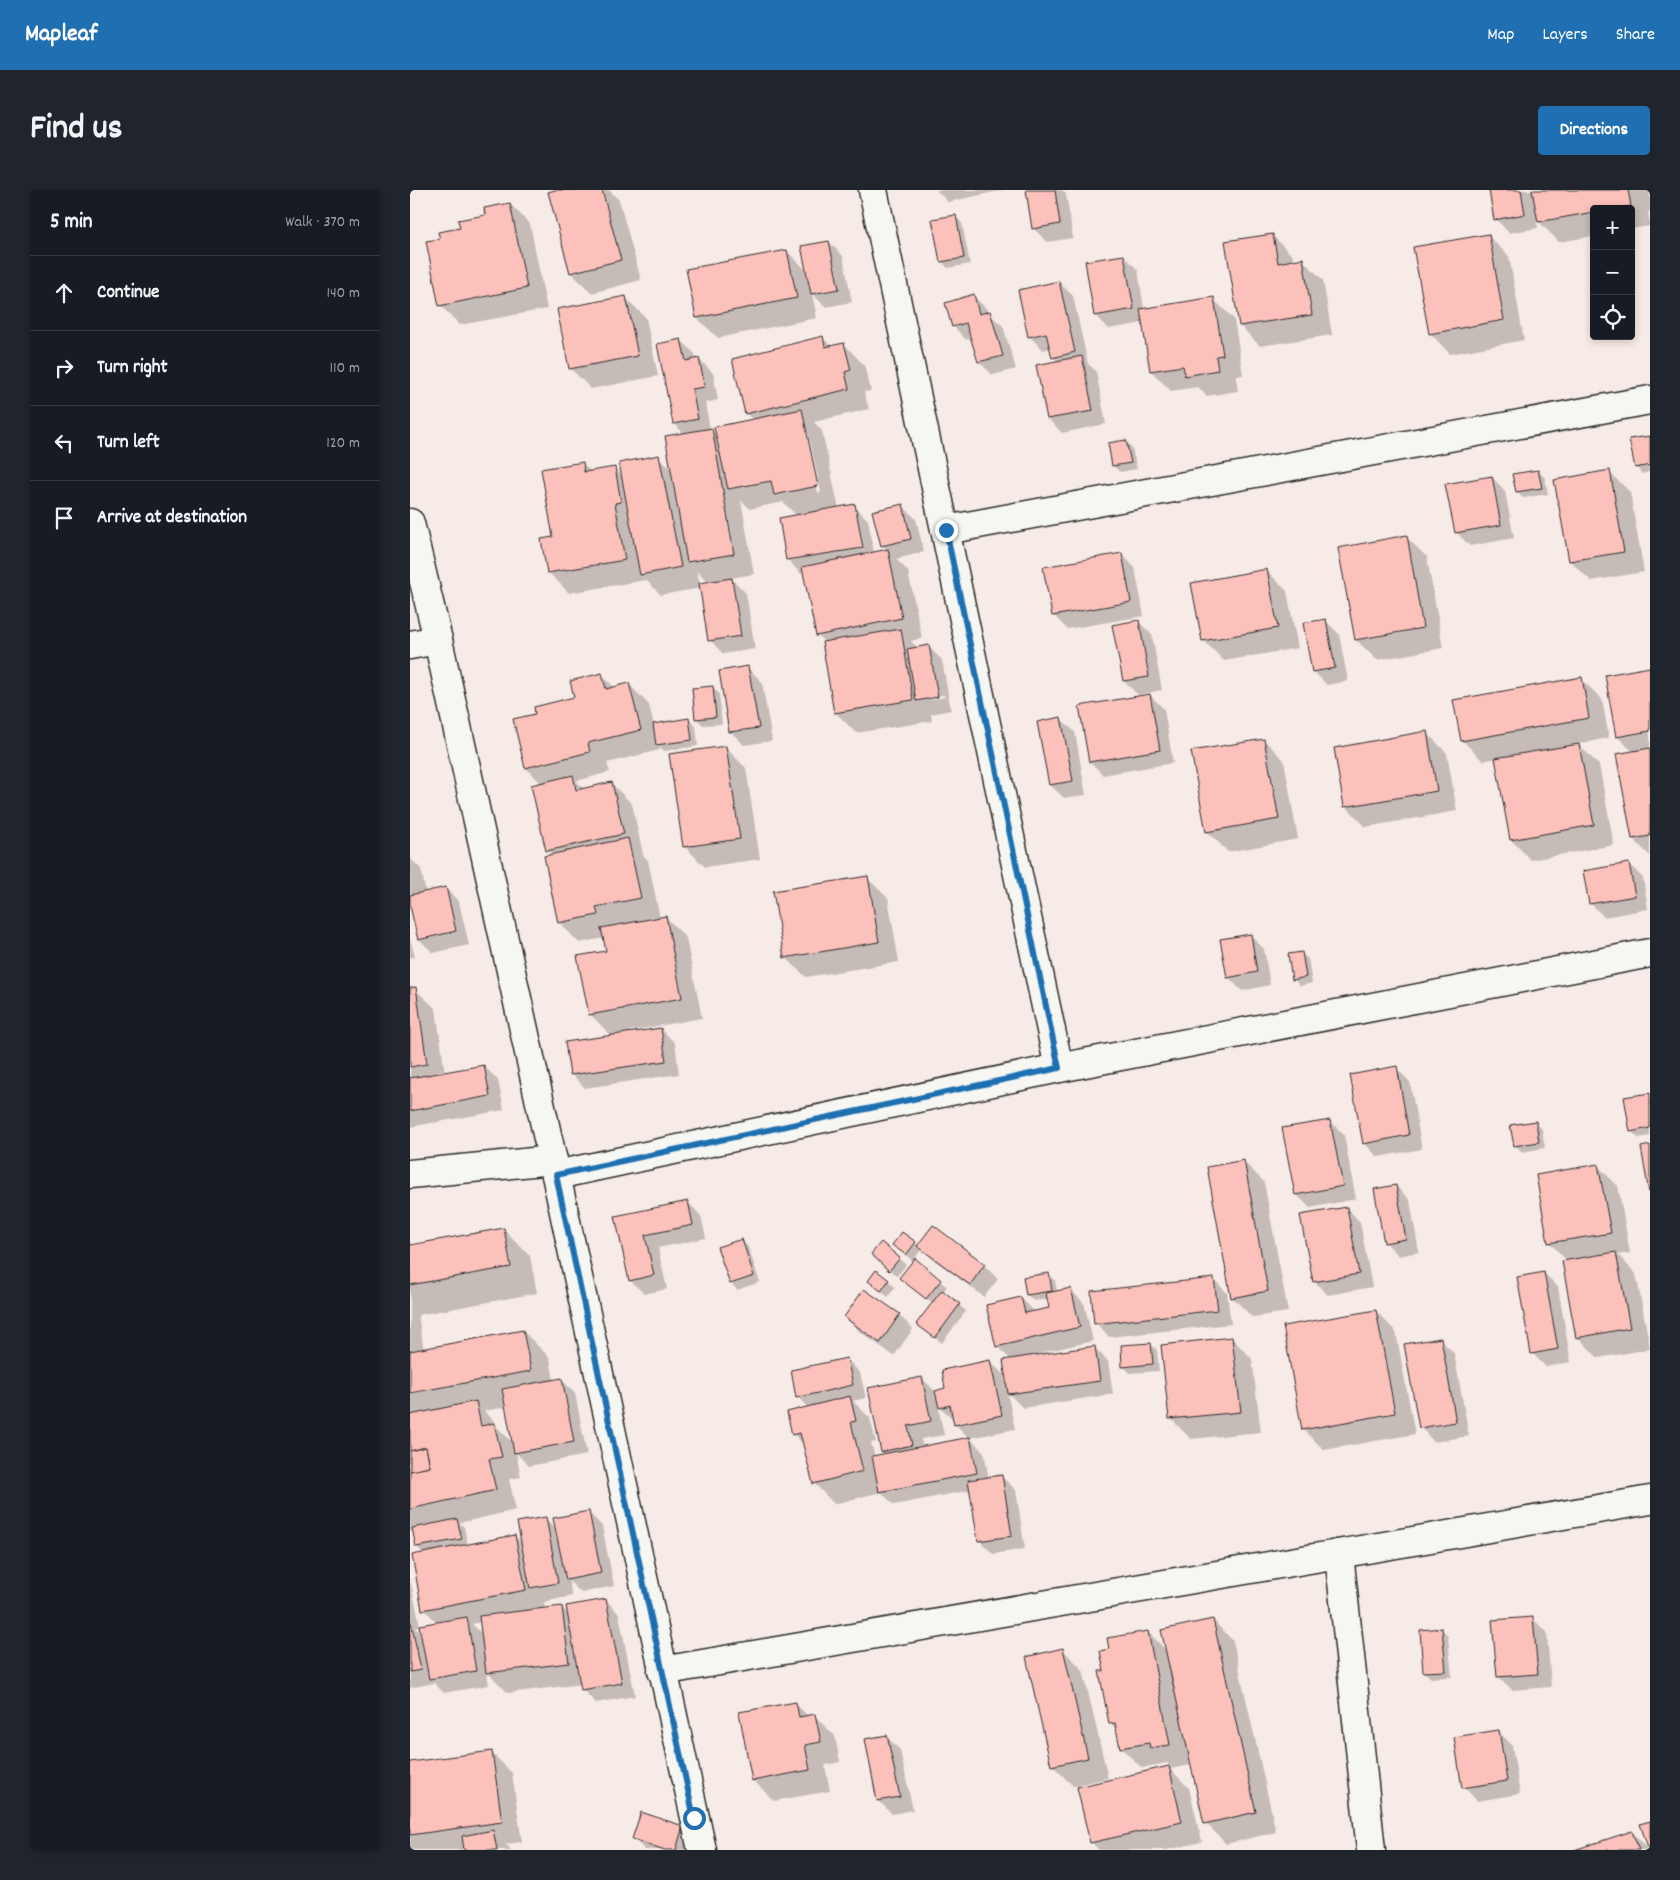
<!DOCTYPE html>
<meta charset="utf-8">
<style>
:root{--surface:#171b24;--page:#20242c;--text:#f1f3f6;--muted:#9ea1a6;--line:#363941;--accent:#1f6fb2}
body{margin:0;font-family:Dekko,sans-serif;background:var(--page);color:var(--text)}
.controls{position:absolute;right:15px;top:15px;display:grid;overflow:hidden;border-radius:5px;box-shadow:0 2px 8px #0003}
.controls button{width:45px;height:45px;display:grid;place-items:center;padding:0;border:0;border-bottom:1px solid var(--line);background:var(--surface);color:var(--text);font:25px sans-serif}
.stop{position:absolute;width:15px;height:15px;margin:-11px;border:4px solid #1f6fb2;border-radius:50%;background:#fff}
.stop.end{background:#1f6fb2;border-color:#fff;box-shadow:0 1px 5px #0008}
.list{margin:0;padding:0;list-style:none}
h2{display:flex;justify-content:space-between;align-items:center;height:65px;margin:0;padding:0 20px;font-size:21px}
h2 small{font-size:16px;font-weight:400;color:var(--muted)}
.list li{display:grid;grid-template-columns:32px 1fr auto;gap:15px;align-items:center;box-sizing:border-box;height:75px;padding:0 20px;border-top:1px solid var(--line)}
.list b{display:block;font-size:19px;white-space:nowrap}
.list em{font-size:16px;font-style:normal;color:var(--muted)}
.icon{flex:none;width:28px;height:28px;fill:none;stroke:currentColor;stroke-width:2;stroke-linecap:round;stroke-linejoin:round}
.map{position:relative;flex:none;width:1240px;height:1660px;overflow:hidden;border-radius:5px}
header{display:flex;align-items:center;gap:30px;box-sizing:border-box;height:70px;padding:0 25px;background:var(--accent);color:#fff}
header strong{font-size:24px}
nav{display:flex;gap:28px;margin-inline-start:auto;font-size:18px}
.intro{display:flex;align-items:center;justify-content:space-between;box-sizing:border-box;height:120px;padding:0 30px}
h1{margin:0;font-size:35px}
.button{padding:12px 22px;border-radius:5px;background:var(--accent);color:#fff;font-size:18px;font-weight:700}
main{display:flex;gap:30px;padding:0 30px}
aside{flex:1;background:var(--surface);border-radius:5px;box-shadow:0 2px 8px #0003}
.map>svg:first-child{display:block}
.shadow{fill:#0003;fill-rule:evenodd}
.building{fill:#fdc1bc;stroke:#2b2b2b}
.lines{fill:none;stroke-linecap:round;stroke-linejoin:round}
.minor-casing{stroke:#2b2b2b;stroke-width:31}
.minor{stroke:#f6f6f2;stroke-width:28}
.route{stroke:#1f6fb2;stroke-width:6}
</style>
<header>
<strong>Mapleaf</strong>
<nav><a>Map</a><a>Layers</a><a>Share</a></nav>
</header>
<div class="intro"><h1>Find us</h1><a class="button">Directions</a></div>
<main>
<aside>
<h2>5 min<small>Walk · 370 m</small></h2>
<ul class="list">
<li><svg class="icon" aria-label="ahead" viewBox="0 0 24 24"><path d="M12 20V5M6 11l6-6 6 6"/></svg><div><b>Continue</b></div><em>140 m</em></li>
<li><svg class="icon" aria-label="right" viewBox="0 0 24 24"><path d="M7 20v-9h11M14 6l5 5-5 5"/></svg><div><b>Turn right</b></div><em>110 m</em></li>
<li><svg class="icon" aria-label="left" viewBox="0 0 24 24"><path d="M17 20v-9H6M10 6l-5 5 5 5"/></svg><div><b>Turn left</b></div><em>120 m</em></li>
<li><svg class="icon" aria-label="arrive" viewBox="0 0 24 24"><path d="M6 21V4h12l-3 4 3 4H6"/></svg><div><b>Arrive at destination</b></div></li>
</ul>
</aside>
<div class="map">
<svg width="1240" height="1660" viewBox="0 0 1240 1660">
<rect width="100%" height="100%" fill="#f7ebe7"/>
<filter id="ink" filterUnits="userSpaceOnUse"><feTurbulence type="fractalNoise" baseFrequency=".02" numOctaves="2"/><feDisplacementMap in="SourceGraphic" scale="10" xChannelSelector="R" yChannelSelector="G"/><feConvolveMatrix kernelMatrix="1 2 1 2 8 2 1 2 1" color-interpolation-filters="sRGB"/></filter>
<g filter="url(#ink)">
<g class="shadow">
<polygon points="150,0 199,0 209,10 231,90 182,103 161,83"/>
<polygon points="526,0 594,0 538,12"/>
<polygon points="617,0 652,0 656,4 663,48 637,52 624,39"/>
<polygon points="1080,0 1120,0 1124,4 1123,0 1240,0 1240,23 1238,21 1240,36 1221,39 1221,19 1184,19 1184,46 1149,52 1126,29 1128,38 1099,43 1086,29"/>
<polygon points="100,14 120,34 137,119 50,135 30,115 31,50"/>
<polygon points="545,26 552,33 560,74 538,78 531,71"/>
<polygon points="862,45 883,66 884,71 893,70 913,90 922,145 850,156 830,136"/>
<polygon points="1078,46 1099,66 1114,150 1040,164 1020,143"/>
<polygon points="419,52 433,66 442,112 416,117 402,104 407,128 308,148 287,128 377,61 397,81"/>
<polygon points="714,66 728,80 734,119 803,109 824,129 833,185 826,186 828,201 797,206 788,197 761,201 741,181 733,133 699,139 685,125"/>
<polygon points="649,92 663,106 678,174 686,181 696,234 652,243 638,229 628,176 648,172 643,167 641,158 633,160 619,146"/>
<polygon points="563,106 577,119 578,123 593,136 606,179 583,185 569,172 562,148 556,150 543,136"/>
<polygon points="215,107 236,128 248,186 181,199 160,178"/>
<path d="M413,148L422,157L434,154L454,175L461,201L454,202L459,219L404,232L412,241L429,319L444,316L458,330L464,363L477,360L472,355L492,315L506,329L514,362L486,369L498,381L512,448L501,451L508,458L518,456L532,470L541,520L521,524L522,531L446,543L425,522L415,453L408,445L394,383L391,384L378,370L370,329L387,326L373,312L340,319L331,310L344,384L321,388L336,403L345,459L313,464L300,450L291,398L251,405L236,390L159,403L139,383L145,348L172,273L181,282L204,278L212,286L249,267L262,280L274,244L264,233L271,150L285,164L286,170L289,169L303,183L308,210L295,213L300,239L308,246L343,230L336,223ZM396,242H398L411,302L408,303ZM287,381L299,393L290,394ZM534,505L535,507L519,510V507Z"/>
<polygon points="1240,247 1240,282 1232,284 1226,277"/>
<polygon points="716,251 722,258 727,279 710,282 703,276 699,254"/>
<polygon points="1128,281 1135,288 1138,304 1113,308 1107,302"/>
<polygon points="1199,282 1220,302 1234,382 1181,391 1160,371"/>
<polygon points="1082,287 1095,301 1104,348 1060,356 1046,342"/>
<polygon points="996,347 1017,367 1033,458 967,470 946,450"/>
<polygon points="712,364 725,378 734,426 657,439 644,426"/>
<polygon points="857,381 877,401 888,458 814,471 793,450"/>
<polygon points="728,431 742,445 752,500 728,505 714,491"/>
<polygon points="916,431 929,444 938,491 917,495 903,481"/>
<polygon points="338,478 352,492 362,551 334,555 320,541"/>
<polygon points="1240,478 1240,666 1223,649 1223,562 1208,547 1196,486"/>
<polygon points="192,485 205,498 219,494 239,515 244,535 279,530 286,536 288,556 254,561 249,556 250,560 197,573 200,582 166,591 175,599 201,593 222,614 233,664 232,664 238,670 250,728 256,727 276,748 292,828 220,841 220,843 251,839 265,853 269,884 175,898 161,884 201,846 180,824 197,762 194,748 169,753 149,732 142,665 137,660 132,594 116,578 105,530 127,525 166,508"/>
<polygon points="1171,489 1192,509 1199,548 1168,554 1189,575 1204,655 1121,670 1101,650 1086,568 1073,571 1052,550"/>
<polygon points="303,497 309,504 312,534 293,535 286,528"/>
<polygon points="740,505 754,519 763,573 693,585 680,572"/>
<polygon points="651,529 665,542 676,605 654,608 640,595"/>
<polygon points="1016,542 1037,563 1047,621 956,637 935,616"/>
<polygon points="854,550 874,570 888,649 818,662 797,641"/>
<polygon points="315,557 336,578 350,669 295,677 274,656"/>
<polygon points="0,668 11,679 16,703 36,698 49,712 59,755 23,763 9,749 0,712"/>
<polygon points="1219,674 1233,688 1238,719 1194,727 1180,713"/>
<polygon points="457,688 478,708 489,772 396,787 375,767"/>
<polygon points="840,745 854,759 860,795 832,801 818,787"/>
<polygon points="0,748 5,767 0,768"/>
<polygon points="891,763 898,769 902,793 890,796 884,789"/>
<polygon points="0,799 5,799 26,819 35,883 74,876 88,890 94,920 0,937"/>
<polygon points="986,878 1000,892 1012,959 968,967 954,953"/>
<polygon points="1240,904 1240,946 1228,948 1221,941"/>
<polygon points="920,931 934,945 946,1009 900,1018 886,1004"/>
<polygon points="1125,932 1132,939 1135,958 1112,962 1105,955"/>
<polygon points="834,972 854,992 878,1122 842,1127 822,1107"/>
<polygon points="1188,976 1208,996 1220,1063 1208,1065 1226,1084 1240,1157 1240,1159 1188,1168 1168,1147 1158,1072 1140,1053 1128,986"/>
<polygon points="986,996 1000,1010 1009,1062 989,1066 975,1052"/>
<polygon points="278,1012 291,1026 296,1048 248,1058 257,1099 234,1104 220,1090 206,1027"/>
<polygon points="937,1018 950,1032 962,1097 918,1105 904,1091"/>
<polygon points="523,1037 574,1075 588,1089 574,1107 523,1069 512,1059 504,1069 530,1091 537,1097 533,1102 556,1121 532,1153 515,1140 523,1114 498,1094 504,1072 484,1055 505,1053 508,1056"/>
<path d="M93,1039L120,1066L127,1103L8,1125L14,1160L113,1141L140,1168L144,1191L151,1189L165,1203L177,1265L119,1276L106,1263L111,1287L99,1289L106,1320L49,1333L54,1337L58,1356L105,1346L113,1354L135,1328L147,1340L178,1322L192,1336L204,1396L171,1403L159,1391L162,1406L134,1412L135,1419L151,1417L159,1425L196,1410L209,1424L225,1506L186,1513L172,1499V1494L98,1503L77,1482L79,1495L34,1503L24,1493L0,1498V1388L10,1436L5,1438L12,1444L28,1434L14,1419V1364L7,1357L4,1342L0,1341V1056ZM97,1217L104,1254L87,1237L86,1233L74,1221ZM71,1432L73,1445L62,1434Z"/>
<polygon points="331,1050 338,1057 350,1092 327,1100 321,1093"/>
<polygon points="472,1053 496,1075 487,1086 469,1071"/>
<polygon points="467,1082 485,1097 478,1107 459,1091"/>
<polygon points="1134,1083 1148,1097 1161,1172 1136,1177 1122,1163"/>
<path d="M639,1084L645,1090L647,1102L660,1099L674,1113L683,1151L621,1165V1167L685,1158L698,1171L703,1204L613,1218L597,1202L605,1239L560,1248L574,1262L579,1289L592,1287L606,1300L615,1359L583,1364L569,1350L561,1300L484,1315L471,1302L424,1314L404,1293L394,1255L384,1244L398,1218L388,1207L437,1169L450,1183L456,1208L443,1211L460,1228L466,1252L461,1253L465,1267L476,1265L472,1261L512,1188L526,1202L537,1199L580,1171L594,1185L595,1193H597L601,1170L587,1156L611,1108L625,1122L641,1119L638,1109L624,1111L617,1105ZM528,1215L545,1231L546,1235L560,1249L513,1258L511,1249L534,1245Z"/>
<polygon points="804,1089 817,1103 821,1134 699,1147 686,1133"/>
<polygon points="454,1101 489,1125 503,1139 484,1166 449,1141 435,1127"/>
<polygon points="966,1121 986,1142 1005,1244 914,1260 893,1239"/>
<polygon points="822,1148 842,1169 851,1242 781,1249 760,1228"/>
<polygon points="1030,1149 1044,1163 1059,1246 1024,1252 1011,1238 995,1155"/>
<polygon points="740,1154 747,1160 749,1181 720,1183 713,1176"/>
<polygon points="1123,1429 1137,1442 1141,1497 1102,1500 1088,1486"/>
<polygon points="803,1430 823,1451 866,1642 816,1654 796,1633 781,1569 779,1570 780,1575 760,1579 779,1598 792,1652 757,1660 689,1660 681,1652 668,1598 761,1577 757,1573 732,1578 711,1558 708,1541 701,1534 691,1482 695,1482 701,1460 738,1442 757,1461"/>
<polygon points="1032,1439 1038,1446 1042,1487 1021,1488 1014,1482"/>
<polygon points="653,1460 673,1480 698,1588 663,1596 642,1575"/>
<polygon points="385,1513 399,1527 405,1526 425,1546 430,1572 415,1575 420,1601 364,1611 343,1590"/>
<polygon points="1088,1541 1102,1555 1110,1604 1067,1611 1054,1597"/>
<polygon points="477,1547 490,1560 503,1620 482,1624 469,1611"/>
<polygon points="81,1562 102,1583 112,1652 96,1654 101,1660 0,1660 0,1573"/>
<polygon points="272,1637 286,1651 283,1660 235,1660 224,1649"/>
<polygon points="1222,1642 1236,1656 1237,1660 1168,1660"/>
</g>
<g class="building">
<polygon points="145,0 192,0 211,70 160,83 138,2"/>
<polygon points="616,0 645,0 650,34 622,39"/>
<polygon points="1079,0 1111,0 1115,24 1084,30"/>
<polygon points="1122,0 1218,0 1221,16 1204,19 1184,19 1184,22 1128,32"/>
<polygon points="100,13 117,98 29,116 16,51 30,49 28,42 50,38 48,30 75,25 74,18"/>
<polygon points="546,25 554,68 530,72 522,29"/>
<polygon points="863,44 868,73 893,68 902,125 829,136 815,51"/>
<polygon points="1079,44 1094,130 1019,144 1003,57"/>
<polygon points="419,51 429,99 401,104 391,56"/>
<polygon points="377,60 387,108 286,128 276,79"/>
<polygon points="714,65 724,119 684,126 675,71"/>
<polygon points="649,91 665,162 642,168 636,143 618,147 608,100"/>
<polygon points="564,104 569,124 580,121 593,166 568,172 556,133 542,137 535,113"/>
<polygon points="216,106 228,166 159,179 147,119"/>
<polygon points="804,107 813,165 806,166 808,180 775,186 773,176 740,181 730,119"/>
<polygon points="413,146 415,157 434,153 441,180 435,182 439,199 335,224 322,169"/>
<polygon points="271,149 276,171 289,168 295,197 282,199 288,229 263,234 247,154"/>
<polygon points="672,166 683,221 637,229 626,175"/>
<polygon points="392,219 408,296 364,305 361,291 318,299 304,237"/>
<polygon points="302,238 324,364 277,372 255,246"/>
<polygon points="1240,246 1240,275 1225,278 1219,249"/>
<polygon points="716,250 721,273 702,276 698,253"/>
<polygon points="249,265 271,377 230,385 209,273"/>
<polygon points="173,272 174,282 205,277 211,312 205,313 215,370 137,383 131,349 143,347 131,279"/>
<polygon points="1128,280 1132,298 1106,302 1102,284"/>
<polygon points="1200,280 1214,362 1159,371 1144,290"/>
<polygon points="1082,286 1091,335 1045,343 1035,294"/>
<polygon points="445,314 453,358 376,370 369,328"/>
<polygon points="493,314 501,349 471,356 462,321"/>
<polygon points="997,345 1013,438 945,450 928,358"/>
<polygon points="478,359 492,428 406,446 392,377"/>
<polygon points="712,363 721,412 642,426 633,377"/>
<polygon points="857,379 868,438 792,451 781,393"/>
<polygon points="322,388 331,446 298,451 289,393"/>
<polygon points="916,429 925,478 902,482 893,433"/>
<polygon points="729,430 739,487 713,491 702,435"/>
<polygon points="491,439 503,510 424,523 412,452"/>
<polygon points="519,455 528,507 506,511 497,459"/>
<polygon points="338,476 349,538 319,542 309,481"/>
<polygon points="1240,477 1240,541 1206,547 1195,485"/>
<polygon points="192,483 196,499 219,493 231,540 178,553 180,562 115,578 103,529 125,524 124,517 164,507 160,491"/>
<polygon points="1172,487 1179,528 1051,551 1043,510"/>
<polygon points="303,496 306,527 285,529 282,498"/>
<polygon points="740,504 750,560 679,572 669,516"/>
<polygon points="651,527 663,591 639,595 627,532"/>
<polygon points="279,528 282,550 246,555 243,534"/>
<polygon points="1017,541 1027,601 934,617 924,558"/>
<polygon points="854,549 869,629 796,642 781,561"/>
<polygon points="1169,554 1184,635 1100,650 1085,568"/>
<polygon points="316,556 330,649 273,657 259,564"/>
<polygon points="1240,558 1240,646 1222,649 1206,564"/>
<polygon points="163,585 166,600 202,592 214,644 136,661 121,595"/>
<polygon points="218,648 231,708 186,717 188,725 148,733 134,666"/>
<polygon points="1219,673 1225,706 1179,714 1173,681"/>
<polygon points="458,686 469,752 374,768 363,701"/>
<polygon points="36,697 46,741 8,750 0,716 0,705"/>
<polygon points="256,726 272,808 179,825 167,766 196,761 191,738"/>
<polygon points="841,744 847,782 817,788 810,749"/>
<polygon points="892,762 896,787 882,790 878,764"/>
<polygon points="6,797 17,874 0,877 0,798"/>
<polygon points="251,838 256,871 160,885 155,852"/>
<polygon points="74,875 80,906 0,921 0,888"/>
<polygon points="987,876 999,945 953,954 940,885"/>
<polygon points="1240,903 1240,938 1220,942 1214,907"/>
<polygon points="920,930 933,996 885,1005 872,938"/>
<polygon points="1126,931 1129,952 1104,956 1100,935"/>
<polygon points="1240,955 1240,1009 1231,957"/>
<polygon points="834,970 858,1101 821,1108 797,977"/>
<polygon points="1188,974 1201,1043 1138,1053 1126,985"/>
<polygon points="986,995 996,1049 974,1053 964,999"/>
<polygon points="278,1011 283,1035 235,1045 244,1085 219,1091 205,1026"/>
<polygon points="937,1017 949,1084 903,1092 890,1025"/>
<polygon points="523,1035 575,1074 560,1095 507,1056"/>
<polygon points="94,1038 101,1077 0,1095 0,1055"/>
<polygon points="492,1042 506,1052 496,1065 482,1055"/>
<polygon points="332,1049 344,1086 320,1094 307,1057"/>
<polygon points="471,1052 490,1068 479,1081 461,1064"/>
<polygon points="1206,1062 1220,1138 1166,1148 1152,1071"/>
<polygon points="505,1068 531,1090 516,1109 489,1088"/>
<polygon points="466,1080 479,1090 471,1101 458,1091"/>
<polygon points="1134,1082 1148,1159 1121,1164 1107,1087"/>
<polygon points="639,1083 642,1101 616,1105 613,1087"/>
<polygon points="804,1088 808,1120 684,1134 681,1101"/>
<polygon points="661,1098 670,1137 586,1157 576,1115 611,1107 615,1123 639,1118 636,1103"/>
<polygon points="454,1099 490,1124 470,1153 434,1127"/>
<polygon points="532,1100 550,1114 525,1148 506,1134"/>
<polygon points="966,1120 985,1223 892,1240 873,1136"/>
<polygon points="113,1140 121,1181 0,1203 0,1161"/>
<polygon points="822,1147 831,1222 759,1229 751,1155"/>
<polygon points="1031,1148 1046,1232 1009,1238 994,1154"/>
<polygon points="741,1153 743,1174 712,1177 711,1155"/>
<polygon points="685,1156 690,1191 598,1204 593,1170"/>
<polygon points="437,1168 443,1195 386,1208 381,1180"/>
<polygon points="580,1170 592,1225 544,1235 540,1215 529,1218 525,1201 535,1198 532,1180"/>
<polygon points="512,1187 521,1231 498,1236 502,1255 471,1262 458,1198"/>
<polygon points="152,1188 164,1252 104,1263 92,1199"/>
<polygon points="440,1206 446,1231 441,1232 453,1281 403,1294 390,1243 382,1245 377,1222"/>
<polygon points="66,1211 71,1236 84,1233 92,1267 79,1269 86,1300 0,1319 0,1281 20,1277 16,1257 0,1261 0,1225"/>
<polygon points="560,1247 567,1283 469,1302 462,1266"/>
<polygon points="16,1257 20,1277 0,1281 0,1261"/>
<polygon points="592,1285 602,1346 568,1351 558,1290"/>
<polygon points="179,1321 191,1383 156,1390 143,1328"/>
<polygon points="136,1327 148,1393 120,1398 107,1332"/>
<polygon points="47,1329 52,1349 6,1357 2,1338"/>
<polygon points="105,1345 116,1400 12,1420 2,1365"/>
<polygon points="196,1409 212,1493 171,1500 156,1416"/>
<polygon points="152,1416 159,1473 76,1483 69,1426"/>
<polygon points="57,1427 66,1481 19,1489 9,1435"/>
<polygon points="1123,1427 1128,1484 1087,1487 1082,1430"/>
<polygon points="803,1429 846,1622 794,1634 751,1440"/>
<polygon points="0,1432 1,1432 11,1480 0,1482"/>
<polygon points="1032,1438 1036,1481 1013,1482 1010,1440"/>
<polygon points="738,1441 760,1555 740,1558 739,1553 710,1558 705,1533 699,1534 689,1481 694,1481 690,1461 699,1459 697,1448"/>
<polygon points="653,1458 678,1568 641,1576 616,1467"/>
<polygon points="386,1512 389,1527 405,1524 411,1552 395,1555 400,1580 342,1591 329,1522"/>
<polygon points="1089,1540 1097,1591 1052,1598 1044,1547"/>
<polygon points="477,1545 490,1607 467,1611 455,1549"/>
<polygon points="82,1561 92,1632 0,1645 0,1572"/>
<polygon points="759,1576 772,1632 680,1653 667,1597"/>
<polygon points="231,1622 273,1636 266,1660 255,1660 222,1649"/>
<polygon points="1240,1631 1240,1660 1239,1660 1230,1634"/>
<polygon points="83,1640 87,1660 54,1660 52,1646"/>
<polygon points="1222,1641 1229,1660 1164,1660"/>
</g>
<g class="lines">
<g class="minor-casing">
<g id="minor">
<polyline points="463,0 649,878"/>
<polyline points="0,333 28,450 146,985 292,1660"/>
<polyline points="536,340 1240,210"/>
<polyline points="0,455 28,450"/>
<polyline points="0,984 143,970"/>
<polyline points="146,985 649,878 1240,763"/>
<polyline points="929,1364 961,1660"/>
<polyline points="252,1481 1240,1310"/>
</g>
</g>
<use href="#minor" class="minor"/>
</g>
</g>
<g class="lines" filter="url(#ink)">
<polyline class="route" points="284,1628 146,985 649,878 536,340"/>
</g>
</svg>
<div class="controls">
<button>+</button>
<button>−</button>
<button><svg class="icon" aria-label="locate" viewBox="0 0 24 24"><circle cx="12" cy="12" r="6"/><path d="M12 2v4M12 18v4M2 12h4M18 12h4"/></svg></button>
</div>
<div class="stop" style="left:284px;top:1628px"></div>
<div class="stop end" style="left:536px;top:340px"></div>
</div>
</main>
